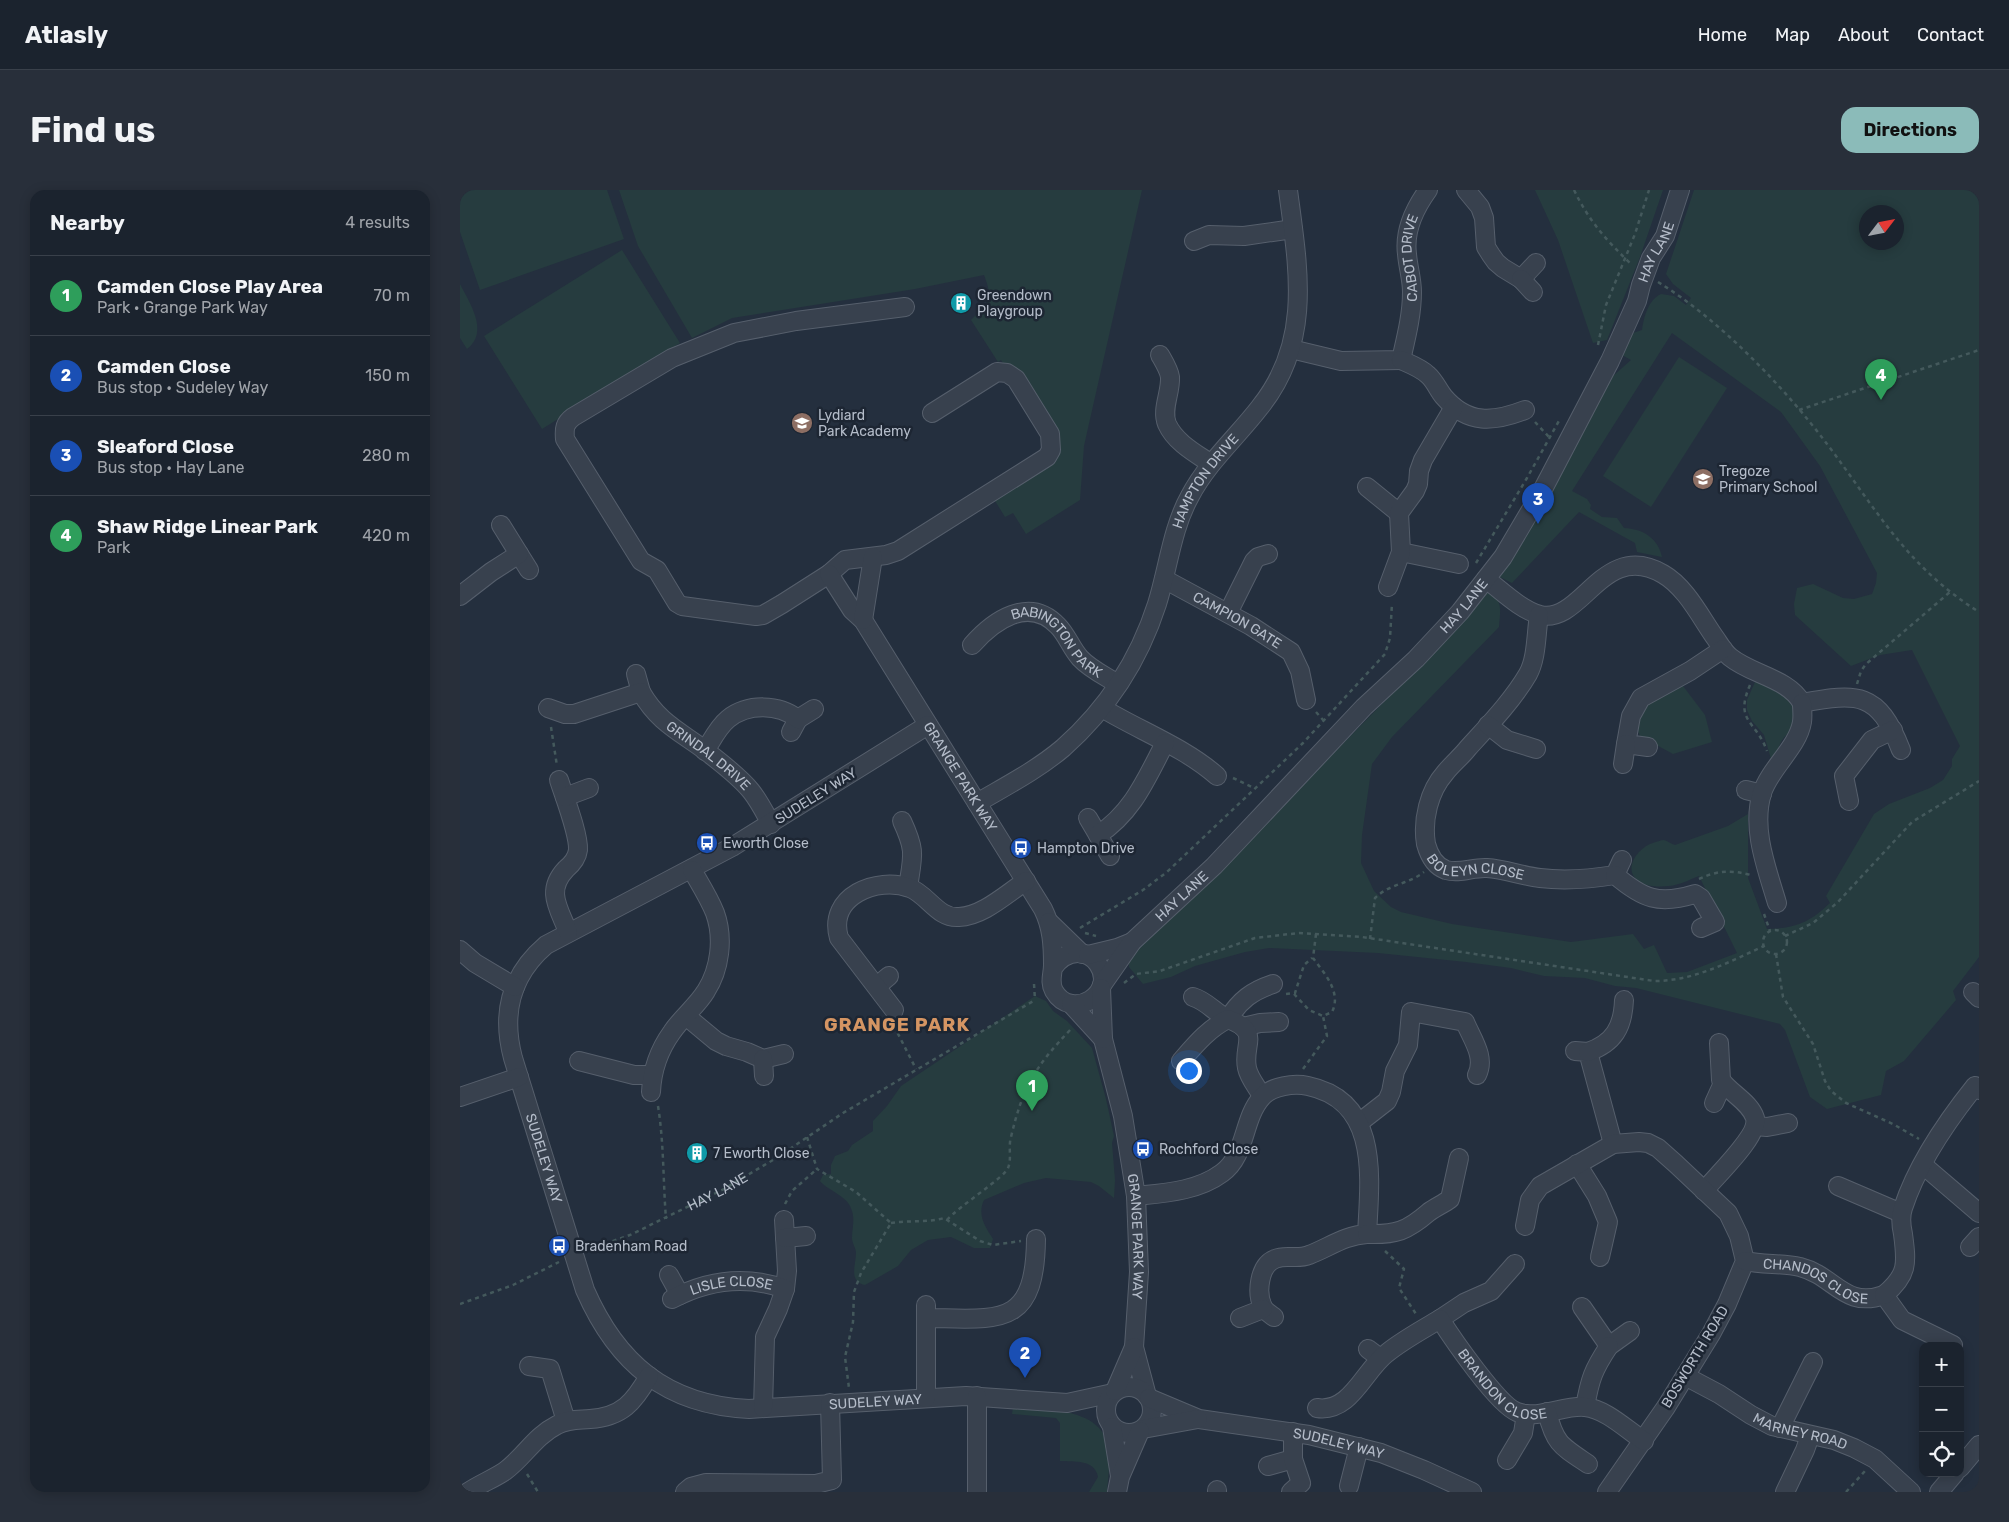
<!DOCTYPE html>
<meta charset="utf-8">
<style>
:root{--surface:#1b232e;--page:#282f3a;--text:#f1f3f6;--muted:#a0a4aa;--line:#39404a;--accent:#8bbbb9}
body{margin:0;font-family:Rubik,sans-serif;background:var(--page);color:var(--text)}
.controls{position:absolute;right:15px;bottom:15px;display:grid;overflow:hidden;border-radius:10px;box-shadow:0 2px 12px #0003}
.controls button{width:45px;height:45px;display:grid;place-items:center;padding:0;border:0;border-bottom:1px solid var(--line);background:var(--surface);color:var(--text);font:25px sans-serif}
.compass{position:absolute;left:1399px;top:15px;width:45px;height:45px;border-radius:50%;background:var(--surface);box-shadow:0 2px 12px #0003;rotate:58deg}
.you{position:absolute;left:728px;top:880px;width:18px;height:18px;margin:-12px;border:4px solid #fff;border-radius:50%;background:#1a73e8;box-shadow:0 0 0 8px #1a73e833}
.badge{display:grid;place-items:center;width:32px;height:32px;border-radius:50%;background:var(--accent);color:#fff;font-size:16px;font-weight:700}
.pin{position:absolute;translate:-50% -41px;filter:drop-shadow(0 1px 2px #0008)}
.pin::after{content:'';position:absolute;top:26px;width:18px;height:15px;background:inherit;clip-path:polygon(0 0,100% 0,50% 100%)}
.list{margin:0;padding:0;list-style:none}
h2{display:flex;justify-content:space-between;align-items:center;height:65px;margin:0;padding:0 20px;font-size:21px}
h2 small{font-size:16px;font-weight:400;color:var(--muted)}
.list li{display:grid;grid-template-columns:32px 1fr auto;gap:15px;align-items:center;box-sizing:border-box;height:80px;padding:0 20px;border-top:1px solid var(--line)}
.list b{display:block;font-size:19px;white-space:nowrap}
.list p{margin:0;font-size:16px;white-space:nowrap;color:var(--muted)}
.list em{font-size:16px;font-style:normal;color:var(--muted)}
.icon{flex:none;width:28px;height:28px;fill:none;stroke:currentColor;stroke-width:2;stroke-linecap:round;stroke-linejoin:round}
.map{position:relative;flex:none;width:1519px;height:1302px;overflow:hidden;border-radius:15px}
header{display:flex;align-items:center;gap:30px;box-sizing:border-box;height:70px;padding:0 25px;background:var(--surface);border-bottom:1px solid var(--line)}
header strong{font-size:24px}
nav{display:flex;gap:28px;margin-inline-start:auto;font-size:18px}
.intro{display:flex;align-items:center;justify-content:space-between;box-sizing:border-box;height:120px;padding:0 30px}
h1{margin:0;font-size:35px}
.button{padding:12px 22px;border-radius:15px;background:var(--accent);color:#111;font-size:18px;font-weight:700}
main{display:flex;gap:30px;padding:0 30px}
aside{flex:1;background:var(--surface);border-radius:15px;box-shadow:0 2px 12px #0003}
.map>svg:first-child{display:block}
.green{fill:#263c3f;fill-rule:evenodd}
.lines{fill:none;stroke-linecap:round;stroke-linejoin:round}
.minor-casing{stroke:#565f6c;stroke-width:20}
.path{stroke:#44595c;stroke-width:2.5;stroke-dasharray:4 4;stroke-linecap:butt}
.minor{stroke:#38414e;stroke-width:18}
.labels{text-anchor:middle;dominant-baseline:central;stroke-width:5;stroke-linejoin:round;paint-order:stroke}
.street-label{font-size:14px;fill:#b4bcc9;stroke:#1d2633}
.poi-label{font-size:14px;fill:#b4bcc9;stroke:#1d2633;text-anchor:start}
.district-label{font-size:19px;font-weight:bold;letter-spacing:1px;fill:#d59563;stroke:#1d2633}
</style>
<header>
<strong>Atlasly</strong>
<nav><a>Home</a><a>Map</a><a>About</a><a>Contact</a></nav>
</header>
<div class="intro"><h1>Find us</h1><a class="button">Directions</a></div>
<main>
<aside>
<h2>Nearby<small>4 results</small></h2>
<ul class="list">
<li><span class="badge" style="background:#2e9e5b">1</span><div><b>Camden Close Play Area</b><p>Park · Grange Park Way</p></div><em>70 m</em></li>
<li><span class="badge" style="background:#1a4fb4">2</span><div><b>Camden Close</b><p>Bus stop · Sudeley Way</p></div><em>150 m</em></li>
<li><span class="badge" style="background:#1a4fb4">3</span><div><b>Sleaford Close</b><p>Bus stop · Hay Lane</p></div><em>280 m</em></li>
<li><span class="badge" style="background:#2e9e5b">4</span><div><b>Shaw Ridge Linear Park</b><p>Park</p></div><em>420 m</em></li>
</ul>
</aside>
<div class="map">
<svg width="1519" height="1302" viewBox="0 0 1519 1302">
<rect width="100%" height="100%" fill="#242f3e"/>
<g class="green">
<polygon points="0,0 147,0 164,49 20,100 0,42"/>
<path d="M159,0H682L628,238L624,256L620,310L566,344L553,323L545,327L532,306L594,265L546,178L541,170L538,172L511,130C529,111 534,112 524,85L455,99L272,128L232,148L178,56Z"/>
<polygon points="1075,0 1203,0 1180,67 1147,150 1133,153 1098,50"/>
<path d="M1234,0H1519V767L1493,801L1496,810L1444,871L1426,881L1421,905L1367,919L1350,907L1325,840L1320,834L1176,798L1155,796L1125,788L1084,786L1051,778L1006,772L918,763L809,758L785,762L735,776L711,787L683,794L669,777V767L793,645L981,454L1027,401C1044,410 1040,420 1039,437L932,547L912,574L902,645L901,673L914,701L931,717L941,722L992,734L1111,752L1173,744L1184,759L1194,755L1207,783L1227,782L1277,763L1239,686C1229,690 1219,695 1209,696C1198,697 1184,697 1176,689C1163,676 1181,656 1193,653C1196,652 1201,650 1204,650C1207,651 1212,654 1215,655L1268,636L1288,624V688L1307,739C1336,738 1349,733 1370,713L1366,706L1414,624L1429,614L1470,598L1483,590L1492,576V569L1500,556L1452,460L1420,465L1391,476L1335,425L1334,414L1337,398L1353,394L1383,408L1394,409L1412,404L1416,393L1417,383L1360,276L1321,222L1212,143L1112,301L1127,309L1131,315L1130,319L1142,327L1157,328L1164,338C1183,339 1198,348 1202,367L1177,362L1175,353L1119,322L1052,393L1038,386L1145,193L1150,192L1153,186L1171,170L1162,165L1173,143L1182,140C1184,127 1188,110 1201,104L1214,106L1226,115L1231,108L1213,94L1206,84ZM1406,22H1436V52H1406Z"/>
<polygon points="162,60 220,153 82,239 24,146"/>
<path d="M0,94C9,112 30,142 7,159L0,148Z"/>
<polygon points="1219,167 1267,198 1191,317 1143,286"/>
<path d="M1299,489L1334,510L1335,539C1326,543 1318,553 1318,563L1311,569L1304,545L1292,531L1287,520V510L1295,492Z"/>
<polygon points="1220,494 1223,496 1245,525 1252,552 1213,564 1180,546 1177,539 1179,519"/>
<path d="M575,806L586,811L593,821L607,831L632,858L646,909L654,946L652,953L655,990L654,1008L639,996L631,992L586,988L564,993L524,1010C517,1025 525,1036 533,1049L530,1058H514L491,1047L468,1050L451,1060L438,1076L405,1095C388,1091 396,1075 396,1063C396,1058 392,1053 392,1048C392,1039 395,1030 392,1021C388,1005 369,1002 360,991L363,985L371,984V975L375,966L388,961L392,955L413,941V931L427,916L441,896Z"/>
<path d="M553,1217C583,1219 640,1217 648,1255C651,1271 648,1286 647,1302H629L638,1287C635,1269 614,1272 600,1271V1233L596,1228L552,1224Z"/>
</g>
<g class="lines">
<g class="minor-casing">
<g id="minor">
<polyline points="1006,0 1020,17 1024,28 1026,57 1031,65 1036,72 1043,78 1061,89 1076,73"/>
<polyline points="734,51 749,45 784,46 833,39"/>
<polyline points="1061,89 1073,102"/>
<path d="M445,117L336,131L274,143L212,168L113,227C105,233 104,238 105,249L181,371L197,380L217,413L222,416L296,426L303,425L322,414L369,384L385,370L426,365L438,361L587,267L591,260L590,244L556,189L547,183L537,182L472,223"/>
<path id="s2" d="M831,159L881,171L941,170C946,148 952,125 952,102C952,89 948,77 947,64C944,41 955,18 968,0"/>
<path d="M700,165C704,172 709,180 710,187C711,203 701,219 707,234C715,252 735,263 750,273"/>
<path d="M941,170C950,174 961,178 968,185C975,191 978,200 984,207C1008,235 1034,232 1065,220"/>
<polyline points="907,297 939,323"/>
<polyline points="941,362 999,374"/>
<polyline points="59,364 69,380"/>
<path id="s3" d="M369,384L392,420L403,430L583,719C592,737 593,755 593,775C593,784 589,792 594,801C612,832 658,803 638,774C633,767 626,763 618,763C607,763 599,769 593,778"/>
<path id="s4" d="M704,389L791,436L831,462L840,481L846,510"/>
<path d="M1026,389C1042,401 1061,420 1080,425C1122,435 1143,349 1203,384C1226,397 1241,428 1256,449C1260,455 1264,462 1270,467C1292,485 1328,488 1342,513C1398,503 1418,501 1441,560"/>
<polyline points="928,397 941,362 939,323 955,301 958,294 959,281 963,270 994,217"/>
<polyline points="0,406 31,382 59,364 41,335"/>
<polyline points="768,423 794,371 798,367 808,364"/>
<path id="s5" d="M1079,425C1076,443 1077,468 1068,484C1053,510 1028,536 1008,558C1001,567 992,574 985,583C969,601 962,630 966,654C969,665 975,676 986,680C1000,684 1013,677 1027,678C1045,679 1062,686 1080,688C1105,691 1130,689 1155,685L1162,670"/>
<polyline points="403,430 413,367"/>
<path id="s6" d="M512,455C533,431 569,405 598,436C607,445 611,458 620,468C630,479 645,486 658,494"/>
<polyline points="176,484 181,502"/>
<path id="s7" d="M88,518L105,524H114L181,502C198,532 219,541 246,561C261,573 279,586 291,601C299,611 305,623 311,634"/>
<path d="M642,518C680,541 724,557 757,586"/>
<path id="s8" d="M468,535L272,657L86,755C51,785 41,823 53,868L125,1100C157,1173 206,1215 289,1219L506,1206L607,1213L653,1203"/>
<polyline points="1028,535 1047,550 1076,559"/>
<polyline points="331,542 338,529"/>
<polyline points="1188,557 1166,554 1171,526 1181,508 1230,481 1263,459"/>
<path d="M245,561C252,550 258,537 268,529C288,513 319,514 338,529L354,519"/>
<polyline points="1163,574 1166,554"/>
<path d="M99,590C104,606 119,644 118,660C117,668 112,674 106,679C85,701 99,718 108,742"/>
<polyline points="1286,600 1302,604"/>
<polyline points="105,607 129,598"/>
<polyline points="1389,611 1384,586 1412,550 1433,540"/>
<path id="s9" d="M517,613C546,596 577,580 603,558C647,519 679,470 697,414C708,379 712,338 730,306C748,272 777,247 800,217C853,151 838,77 828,0"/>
<polyline points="628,628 638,645"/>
<path d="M442,631C456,661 453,665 448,697"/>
<path d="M650,666L638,645C673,622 686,589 705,553"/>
<path d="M1155,685C1183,709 1199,715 1235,704L1241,708L1255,732L1241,738"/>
<path d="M1317,713C1307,679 1291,639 1302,603C1310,578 1338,557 1342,532C1343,526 1342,519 1342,513"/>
<polyline points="589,732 622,764"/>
<polyline points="0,760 15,773 55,797"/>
<polyline points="628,765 657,758 672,752"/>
<path id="s10" d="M642,795L672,752L754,676L904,517L956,469L1000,422L1043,367L1082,301L1150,171L1177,111L1181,95L1191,68L1205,46L1220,0"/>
<polyline points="417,796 429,786"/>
<path id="s11" d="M641,798L643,849L663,926L676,1006L679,1082L674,1157L687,1206"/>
<polyline points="1513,802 1519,808"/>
<path d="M733,807C747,811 755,823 768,829C780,810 792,801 813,794"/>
<polyline points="611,814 643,849"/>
<path d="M434,820L379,748C367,706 417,686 450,698C468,705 478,729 499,727C523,726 546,704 566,691"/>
<polyline points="226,826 256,851 266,856 287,862 303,869 324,864"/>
<polyline points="783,837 800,833 819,832"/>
<polyline points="1115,861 1128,862 1153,954"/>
<path d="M1128,862C1154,853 1163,837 1164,810"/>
<polyline points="303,869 304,886"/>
<polyline points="119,871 174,885 192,885"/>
<path d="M721,871C735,855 749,838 768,829C802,842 782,854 787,878C789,888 797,897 802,906"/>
<path d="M191,902C192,880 199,860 212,842C222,827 237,816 246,801C260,779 264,748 255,723C249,708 240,694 232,680"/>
<polyline points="0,907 59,887"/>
<polyline points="1254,913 1263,893"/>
<path d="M900,932L927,911L931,902L935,881L948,855L951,822L1005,832C1012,849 1026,867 1017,885"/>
<polyline points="1295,936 1307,937 1328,933"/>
<polyline points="1117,974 1137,1006 1148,1032 1140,1067"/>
<polyline points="1463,975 1519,1023"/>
<polyline points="1378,996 1441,1023"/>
<path d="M1244,1001C1255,987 1300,945 1295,928C1290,912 1270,903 1261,890L1259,853"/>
<path d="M676,1006C705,1003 738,1001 762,983C787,965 782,929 802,907C812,896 834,893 848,896C920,911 910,988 907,1044C885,1045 868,1058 849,1065C837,1070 826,1064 815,1069C799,1075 796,1103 803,1117C805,1121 810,1124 814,1127"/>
<polyline points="324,1030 327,1081 325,1099"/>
<polyline points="1065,1036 1070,1010 1080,996 1153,954 1179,952 1188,953 1198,958 1216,974 1268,1023 1279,1046 1285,1071 1267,1114 1251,1144 1206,1217 1147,1302"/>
<path d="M907,1044C936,1045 947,1041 969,1022C976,1017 983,1014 990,1009L999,968"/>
<polyline points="325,1048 346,1046"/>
<polyline points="1510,1057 1519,1047"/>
<path id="s12" d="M1285,1071C1303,1075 1322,1073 1340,1077C1375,1086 1384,1119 1424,1105L1442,1130L1493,1155"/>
<polyline points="209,1085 220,1105"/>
<path d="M1424,1105C1448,1085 1447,1074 1443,1044C1441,1035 1440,1027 1443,1018C1457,975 1487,931 1515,896L1519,900"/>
<path id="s13" d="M212,1109C248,1090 286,1085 325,1099L318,1119L305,1147L303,1218"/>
<polyline points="1122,1117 1149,1156 1170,1141"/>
<path d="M467,1128C540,1129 575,1138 576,1049"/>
<polyline points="780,1128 803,1119"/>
<polyline points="980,1129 1004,1113 1031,1101 1055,1074"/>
<polyline points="908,1159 920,1168"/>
<polyline points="69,1176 90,1179 106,1231"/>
<path id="s14" d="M1225,1186L1259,1204L1291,1225L1312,1236L1374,1250L1394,1258L1415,1269L1451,1302"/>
<circle cx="669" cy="1220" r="23"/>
<polyline points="655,1201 674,1157"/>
<polyline points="466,1208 466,1115"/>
<path id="s15" d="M689,1208L739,1229L849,1245L921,1263L964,1280L1012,1302"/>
<path d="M1125,1217C1130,1189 1133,1180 1149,1156"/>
<path id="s16" d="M857,1218C891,1223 904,1180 927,1163C943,1150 962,1140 980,1129C992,1148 1038,1215 1057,1222C1079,1230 1103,1215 1125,1217C1146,1219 1167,1240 1184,1251"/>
<path d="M1087,1222C1095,1254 1101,1256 1128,1274"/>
<polyline points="652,1237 660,1286"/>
<polyline points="1320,1238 1353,1172"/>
<polyline points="683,1239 738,1229"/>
<polyline points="1047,1270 1063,1243 1066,1224"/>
<polyline points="808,1276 833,1269"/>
<polyline points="1500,1278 1519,1255"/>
<polyline points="889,1296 899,1257"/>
<polyline points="757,1300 757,1302"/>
<path d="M8,1302C20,1294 33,1289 45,1281C64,1267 75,1246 97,1235C108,1229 118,1230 130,1229C162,1227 174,1212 189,1186"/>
<polyline points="225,1302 231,1297 246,1293 356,1294 372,1290 370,1213"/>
<polyline points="517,1302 517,1206"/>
<polyline points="657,1302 660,1287 680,1241"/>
<polyline points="831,1302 841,1293 833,1269 833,1242"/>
<polyline points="1325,1302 1345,1260 1350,1246"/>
<polyline points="1479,1302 1495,1283"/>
</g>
</g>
<g class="path">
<path d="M1114,0C1129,31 1146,50 1171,74"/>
<path d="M1198,92C1260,130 1324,197 1367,254C1417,320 1446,376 1519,422"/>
<polyline points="1138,155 1146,115 1175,44 1189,0"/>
<polyline points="1339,220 1519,160"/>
<polyline points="1075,232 1089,247"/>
<polyline points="1016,373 1067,288 1100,229"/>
<polyline points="1397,494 1401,481 1406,474 1490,402"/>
<path d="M1290,495C1274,532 1296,530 1307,561"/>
<polyline points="856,522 864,531"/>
<polyline points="91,537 97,576"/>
<polyline points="773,588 794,598"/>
<path d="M1239,689C1258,680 1271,680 1291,685"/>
<polyline points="1304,724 1310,741"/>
<polyline points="620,738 683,700 707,682 843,553 925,464 930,448 932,413"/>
<circle cx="1315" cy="752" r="12"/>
<polyline points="625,743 636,746"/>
<polyline points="1325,746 1353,733 1378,712 1452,632 1519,591"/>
<path d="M910,749L915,708C929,694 949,694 964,682"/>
<polyline points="1316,764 1323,807 1353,854 1365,891 1371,901 1386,913 1433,934 1459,949"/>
<path d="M664,793L676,784L700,781L795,748L839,743L902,747L1194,791C1234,791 1269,772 1304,756"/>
<polyline points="574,794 575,810"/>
<polyline points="826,804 835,803 844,775 852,768"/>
<polyline points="834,804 849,820 863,826"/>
<polyline points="434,836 456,879"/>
<path d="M843,879L867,846L863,826L872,822C882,802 864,783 853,768L856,744"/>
<path d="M198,916C204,953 203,991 206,1029"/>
<polyline points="347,947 357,979 396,1002 431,1033 401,1083 394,1102 393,1132 385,1167 389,1198"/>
<polyline points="325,1014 332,1001 357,979"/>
<path d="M487,1030C498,1017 545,987 548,978C552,969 548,957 551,947C563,896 575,877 611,839"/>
<path d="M431,1033C449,1030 467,1033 484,1028L520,1051L533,1055L561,1051"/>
<path id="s1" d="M130,1059L170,1045L264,999L318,967L383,923L575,810"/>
<polyline points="925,1061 944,1079 939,1098 956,1124"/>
<polyline points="0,1114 53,1095 99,1072"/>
<polyline points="67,1284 78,1302"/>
<polyline points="1386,1302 1405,1281"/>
</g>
<use href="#minor" class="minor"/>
</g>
<defs>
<g id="building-disc" transform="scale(1.125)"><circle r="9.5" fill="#0f9aa8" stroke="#1d2633"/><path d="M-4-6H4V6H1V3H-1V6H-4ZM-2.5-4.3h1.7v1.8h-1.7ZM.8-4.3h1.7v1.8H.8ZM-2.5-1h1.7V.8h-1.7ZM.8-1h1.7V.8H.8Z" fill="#fff"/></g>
<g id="school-disc" transform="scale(1.125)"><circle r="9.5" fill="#8d6e63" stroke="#1d2633"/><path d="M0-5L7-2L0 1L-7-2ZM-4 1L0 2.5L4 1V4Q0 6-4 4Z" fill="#fff"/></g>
<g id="bus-disc" transform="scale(1.125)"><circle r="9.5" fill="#1a4fb4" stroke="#1d2633"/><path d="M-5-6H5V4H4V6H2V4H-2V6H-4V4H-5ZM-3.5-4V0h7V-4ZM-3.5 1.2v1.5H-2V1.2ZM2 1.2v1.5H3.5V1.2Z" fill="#fff"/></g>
</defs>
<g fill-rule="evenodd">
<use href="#building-disc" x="501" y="113"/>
<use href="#school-disc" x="342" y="233"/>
<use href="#school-disc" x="1243" y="289"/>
<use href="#bus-disc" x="247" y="653"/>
<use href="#bus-disc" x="561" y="658"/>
<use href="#bus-disc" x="683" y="959"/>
<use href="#building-disc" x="237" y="963"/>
<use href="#bus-disc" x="99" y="1056"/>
</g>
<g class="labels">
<g class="street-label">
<text stroke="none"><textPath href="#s10" startOffset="930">HAY LANE</textPath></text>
<text stroke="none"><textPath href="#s2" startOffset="215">CABOT DRIVE</textPath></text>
<text stroke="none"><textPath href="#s9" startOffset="410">HAMPTON DRIVE</textPath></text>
<text stroke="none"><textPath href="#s10" startOffset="525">HAY LANE</textPath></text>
<text stroke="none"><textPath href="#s4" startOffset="84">CAMPION GATE</textPath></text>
<text stroke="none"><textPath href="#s6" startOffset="108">BABINGTON PARK</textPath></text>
<text stroke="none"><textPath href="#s7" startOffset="191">GRINDAL DRIVE</textPath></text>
<text stroke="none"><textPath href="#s3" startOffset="242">GRANGE PARK WAY</textPath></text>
<text transform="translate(356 606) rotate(-32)">SUDELEY WAY</text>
<text stroke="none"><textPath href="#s5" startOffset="328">BOLEYN CLOSE</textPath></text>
<text stroke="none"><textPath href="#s10" startOffset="120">HAY LANE</textPath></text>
<text stroke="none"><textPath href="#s8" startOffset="671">SUDELEY WAY</textPath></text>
<text stroke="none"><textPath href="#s1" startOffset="140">HAY LANE</textPath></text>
<text stroke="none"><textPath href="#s11" startOffset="252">GRANGE PARK WAY</textPath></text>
<text stroke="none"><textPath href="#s12" startOffset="75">CHANDOS CLOSE</textPath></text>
<text stroke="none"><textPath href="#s13" startOffset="62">LISLE CLOSE</textPath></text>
<text transform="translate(1235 1167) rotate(-59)">BOSWORTH ROAD</text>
<text stroke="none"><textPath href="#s16" startOffset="251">BRANDON CLOSE</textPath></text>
<text stroke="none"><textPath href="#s8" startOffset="1151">SUDELEY WAY</textPath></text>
<text stroke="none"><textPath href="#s14" startOffset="129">MARNEY ROAD</textPath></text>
<text stroke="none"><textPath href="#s15" startOffset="196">SUDELEY WAY</textPath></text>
</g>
<g class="poi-label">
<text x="517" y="105">Greendown<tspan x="517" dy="16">Playgroup</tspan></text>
<text x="358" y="225">Lydiard<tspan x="358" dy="16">Park Academy</tspan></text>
<text x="1259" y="281">Tregoze<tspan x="1259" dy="16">Primary School</tspan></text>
<text x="263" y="653">Eworth Close</text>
<text x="577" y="658">Hampton Drive</text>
<text x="699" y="959">Rochford Close</text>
<text x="253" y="963">7 Eworth Close</text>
<text x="115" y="1056">Bradenham Road</text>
</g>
<g class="district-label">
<text x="437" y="834">GRANGE PARK</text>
</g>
</g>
</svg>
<div class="controls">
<button>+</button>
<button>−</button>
<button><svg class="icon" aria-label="locate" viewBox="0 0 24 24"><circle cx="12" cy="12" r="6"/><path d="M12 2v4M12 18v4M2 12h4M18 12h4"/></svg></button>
</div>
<svg class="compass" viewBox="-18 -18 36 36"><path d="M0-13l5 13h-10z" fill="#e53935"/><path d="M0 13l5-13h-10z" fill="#a0a4aa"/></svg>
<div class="you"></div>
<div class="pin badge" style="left:572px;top:921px;background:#2e9e5b">1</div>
<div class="pin badge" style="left:565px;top:1188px;background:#1a4fb4">2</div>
<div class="pin badge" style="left:1078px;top:334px;background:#1a4fb4">3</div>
<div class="pin badge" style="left:1421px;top:210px;background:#2e9e5b">4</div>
</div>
</main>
